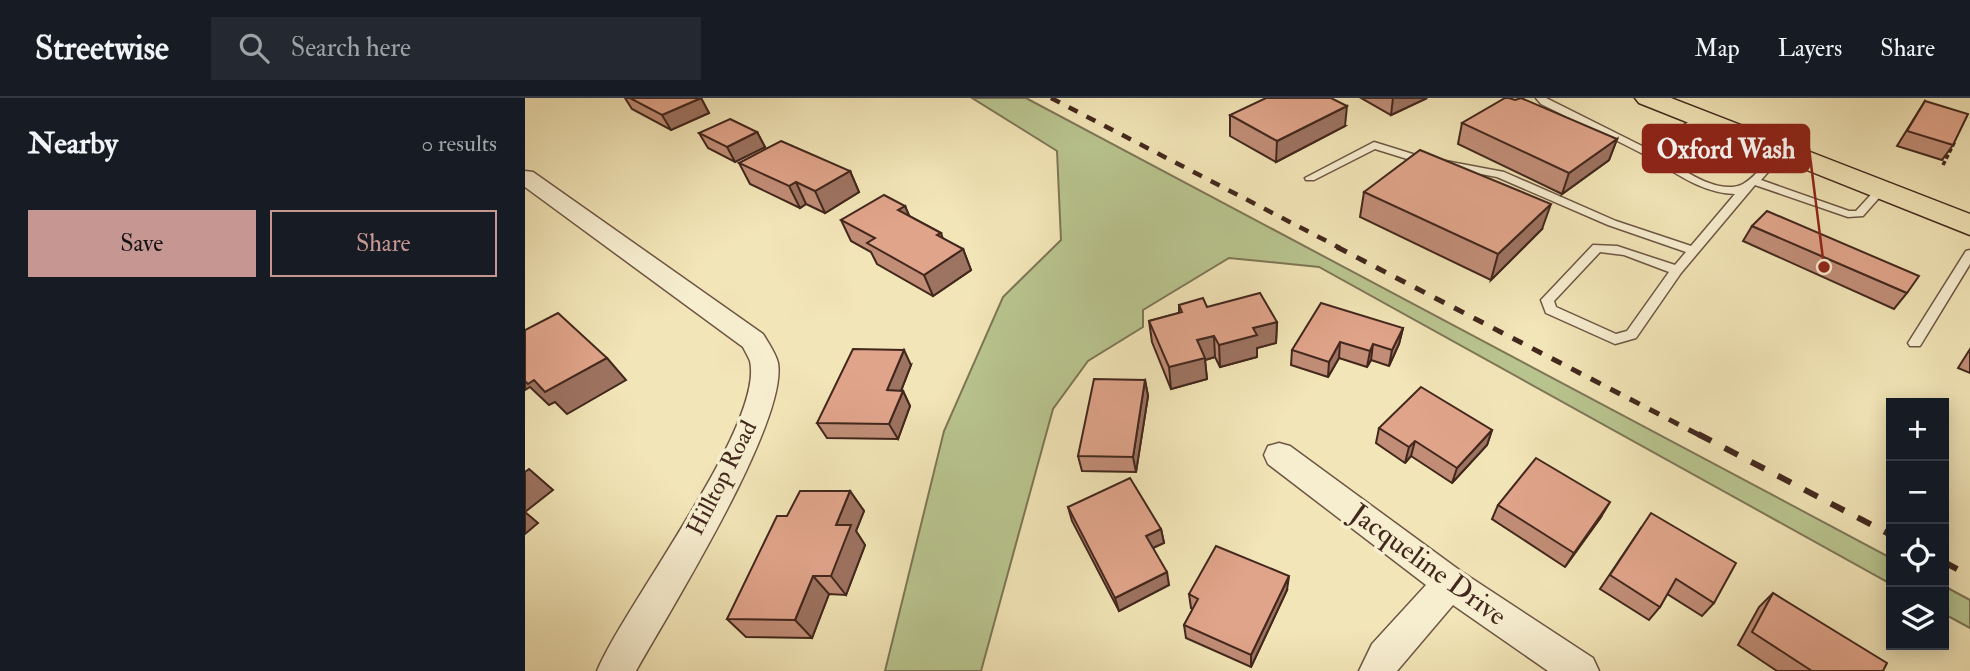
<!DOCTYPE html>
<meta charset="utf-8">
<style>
:root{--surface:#171b24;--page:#242831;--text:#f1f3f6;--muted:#9ea1a6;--line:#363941;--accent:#c59692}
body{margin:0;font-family:"IM FELL Double Pica",serif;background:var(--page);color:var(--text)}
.controls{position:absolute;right:21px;bottom:21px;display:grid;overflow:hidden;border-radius:0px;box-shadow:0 4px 18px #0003}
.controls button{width:63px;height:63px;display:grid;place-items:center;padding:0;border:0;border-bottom:2px solid var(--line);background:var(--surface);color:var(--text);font:35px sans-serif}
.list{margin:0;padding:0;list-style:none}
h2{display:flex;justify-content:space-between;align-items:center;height:91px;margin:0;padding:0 28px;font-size:30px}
h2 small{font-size:23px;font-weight:400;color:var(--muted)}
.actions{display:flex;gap:14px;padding:21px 28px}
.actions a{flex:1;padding:16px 0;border:2px solid var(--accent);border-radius:0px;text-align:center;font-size:24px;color:var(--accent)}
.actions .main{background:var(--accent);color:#111}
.icon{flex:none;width:38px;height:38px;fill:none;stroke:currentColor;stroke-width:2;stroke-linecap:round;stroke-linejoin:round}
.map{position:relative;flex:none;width:1445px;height:573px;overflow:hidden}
header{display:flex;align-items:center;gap:42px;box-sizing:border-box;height:98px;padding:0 35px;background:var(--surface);border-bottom:2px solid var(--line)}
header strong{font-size:33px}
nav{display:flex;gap:38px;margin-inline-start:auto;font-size:24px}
.search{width:490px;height:63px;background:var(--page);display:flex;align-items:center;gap:18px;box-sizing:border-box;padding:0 24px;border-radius:0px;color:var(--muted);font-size:26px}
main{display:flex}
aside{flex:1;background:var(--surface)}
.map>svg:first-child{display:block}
.green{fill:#b9c58f;stroke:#7e7656;stroke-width:2}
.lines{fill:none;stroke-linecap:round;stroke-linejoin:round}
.service-casing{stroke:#6e5644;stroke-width:3}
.minor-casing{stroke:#6e5644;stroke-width:3}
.trunk-casing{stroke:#42271d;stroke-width:3}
.path{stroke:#42271d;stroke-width:3.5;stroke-dasharray:4.5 2.5;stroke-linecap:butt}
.service{fill:#f7eed0;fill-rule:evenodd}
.minor{fill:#f7eed0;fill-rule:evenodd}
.trunk{fill:#f2e5b7;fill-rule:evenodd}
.rail-far2{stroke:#42271d;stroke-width:4.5;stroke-dasharray:10 10;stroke-linecap:butt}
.rail-far1{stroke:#42271d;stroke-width:5;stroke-dasharray:11 11;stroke-linecap:butt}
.rail{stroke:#42271d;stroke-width:6;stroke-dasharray:15 15;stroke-linecap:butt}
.wall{fill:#c18d77;stroke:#42271d;stroke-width:2}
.shaded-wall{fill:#9d7361;stroke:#42271d;stroke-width:2}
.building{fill:#e0a48a;stroke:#42271d;stroke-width:2}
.labels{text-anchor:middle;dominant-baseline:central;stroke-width:7;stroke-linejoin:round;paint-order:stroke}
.street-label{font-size:24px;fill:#42271d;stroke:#f7eed0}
.near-street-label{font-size:28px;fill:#42271d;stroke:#f7eed0}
.leader{fill:none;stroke:#8f2418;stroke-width:2.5}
.callout-dot{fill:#8f2418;stroke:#f7eed0;stroke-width:2.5}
.callout{fill:#8f2418;stroke:#8f2418;stroke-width:2.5}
.callout-label{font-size:26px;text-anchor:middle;font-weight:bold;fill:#fff}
</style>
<header>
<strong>Streetwise</strong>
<div class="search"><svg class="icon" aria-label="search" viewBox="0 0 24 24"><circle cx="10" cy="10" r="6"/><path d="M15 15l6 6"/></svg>Search here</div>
<nav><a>Map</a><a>Layers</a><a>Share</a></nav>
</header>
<main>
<aside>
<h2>Nearby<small>0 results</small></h2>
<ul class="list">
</ul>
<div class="actions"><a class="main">Save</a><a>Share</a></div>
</aside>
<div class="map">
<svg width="1445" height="573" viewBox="0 0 1445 573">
<rect width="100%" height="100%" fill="#f2e5b7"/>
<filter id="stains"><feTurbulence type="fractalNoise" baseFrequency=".00286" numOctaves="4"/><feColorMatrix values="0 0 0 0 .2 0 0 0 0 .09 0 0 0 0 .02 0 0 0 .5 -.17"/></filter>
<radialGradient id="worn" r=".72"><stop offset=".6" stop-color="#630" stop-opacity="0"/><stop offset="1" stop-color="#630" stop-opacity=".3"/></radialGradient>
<g class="green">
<polygon points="447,0 501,0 1366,460 1366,486 794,169 704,160 618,212 618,229 563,263 528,311 456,573 360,573 419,333 478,199 536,142 532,53"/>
<polygon points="1419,488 1445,502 1445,530 1419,516"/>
</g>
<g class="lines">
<g class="service-casing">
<g id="service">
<path d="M1011,0H1021L1123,51L1171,19H1177V23L1131,55C1152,68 1193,99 1218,86C1232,78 1242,62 1253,51L1257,50L1262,53L1236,82L1324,113H1331L1352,90L1356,89L1361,92L1338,118L1323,119L1230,87L1156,175L1111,240L1090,246L1021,215L1016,202L1068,147L1092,148L1150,167L1161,154L1083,127L972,79L892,64L850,51L789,82H781L780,80L849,44L894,58L979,74L1091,123L1166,148L1210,96C1174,95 1148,72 1118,56C1084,38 1050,23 1016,6ZM1075,154L1099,157L1144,174L1102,233L1091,236L1031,209L1029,203Z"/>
<polygon points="1445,152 1445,166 1395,248 1385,248 1383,245 1385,242 1441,153"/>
</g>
</g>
<g class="minor-casing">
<g id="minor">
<path d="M0,73L8,74L238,236C243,244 251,256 253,265C263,324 144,514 111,573H72C100,506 240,326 225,263C223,258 220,253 218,249L0,89Z"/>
<polygon points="754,345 765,348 937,474 1068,560 1074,573 1023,573 928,507 872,573 834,573 847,546 901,487 743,366 739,357 743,348"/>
</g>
</g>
<g class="trunk-casing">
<polygon id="trunk" points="1110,0 1146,0 1445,116 1445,137 1114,5"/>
</g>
<polyline class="path" points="1418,67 1430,43"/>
<use href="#service" class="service"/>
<use href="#minor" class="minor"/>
<use href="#trunk" class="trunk"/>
<polyline class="rail-far2" points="526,0 815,150"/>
<polyline class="rail-far1" points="812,149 1176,338"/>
<g class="rail">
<polyline points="1173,336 1366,437"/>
<polyline points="1419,464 1445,478"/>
</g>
</g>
<g class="wall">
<polygon points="100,0 176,0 184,15 146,32 107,11"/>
<polygon points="836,0 902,0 866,17"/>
<polygon points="1400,3 1428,47 1417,62 1372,48"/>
<polygon points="705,17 820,28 751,64 705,38"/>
<polygon points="937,25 1092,41 1084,62 1037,96 933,46"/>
<polygon points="232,34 240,49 210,64 183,50 174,35"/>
<polygon points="214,65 325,73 334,94 300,115 281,106 275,110 225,86"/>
<polygon points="839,94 1017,131 966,182 835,119"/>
<polygon points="380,108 384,118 416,135 418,141 438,151 446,172 408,198 352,166 346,154 326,143 316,122"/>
<polygon points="1227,128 1382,195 1369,211 1218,143"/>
<polygon points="654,207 682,209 752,224 751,245 732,250 732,259 695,269 690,259 680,262 682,281 646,291 627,244 624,223 654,215"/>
<polygon points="878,230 874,246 864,268 846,262 842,269 814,260 803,279 766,267 767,252"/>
<polygon points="1445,251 1445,275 1433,270"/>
<polygon points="386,267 376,293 378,293 385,308 373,341 302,340 292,325"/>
<polygon points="620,282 623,298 611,374 557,373 553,358"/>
<polygon points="854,330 967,332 962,347 927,385 886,358 880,365 851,345"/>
<polygon points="325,393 339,413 331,433 340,447 321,497 304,496 287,540 221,539 202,521 262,418"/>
<polygon points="973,407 1076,419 1040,469 967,421"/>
<polygon points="543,409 636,431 639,445 628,450 644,487 594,513 547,423"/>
<polygon points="1116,430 1189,505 1177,518 1142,496 1135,509 1124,522 1075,491"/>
<polygon points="762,492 726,569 661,540 659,527 668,511 666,510 664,496"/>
<polygon points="1248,495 1358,573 1252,573 1213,547 1234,509"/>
</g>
<g class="shaded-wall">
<polygon points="176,0 184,15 146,32 137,17"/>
<polygon points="868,0 902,0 866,17"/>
<polygon points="822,8 820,28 751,64 752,43"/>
<polygon points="232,34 240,49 210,64 202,49"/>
<polygon points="1092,41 1084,62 1037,96 1044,75"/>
<polygon points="325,73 334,94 300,115 290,93"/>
<polygon points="271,84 281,106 275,110 264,88"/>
<polygon points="1026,106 1017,131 966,182 973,156"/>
<polygon points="380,108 389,129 373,112"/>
<polygon points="438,151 446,172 408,198 399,177"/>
<polygon points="752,224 751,245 732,250 732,259 695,269 694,247 728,230"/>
<polygon points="878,230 874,246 864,268 867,252"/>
<polygon points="689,238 690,259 680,262 682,281 646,291 644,269 672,242"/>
<polygon points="815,244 814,260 803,279 804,264"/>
<polygon points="848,246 846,262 842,269 845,253"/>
<polygon points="379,252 386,267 370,308 362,292"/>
<polygon points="82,260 101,282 42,316 30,304 24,307 5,289 0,292 0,283 9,282"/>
<polygon points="620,282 623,298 611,374 608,359"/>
<polygon points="378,293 385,308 373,341 364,326"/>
<polygon points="967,332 962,347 927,385 932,370"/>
<polygon points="890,343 886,358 880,365 884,349"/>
<polygon points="4,371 28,392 0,414 0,374"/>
<polygon points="325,393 339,413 331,433 340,447 321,497 306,478 311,427"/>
<polygon points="1085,404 1076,419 1040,469 1049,455"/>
<polygon points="0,414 13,425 0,436"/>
<polygon points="636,431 639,445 623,452 621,438"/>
<polygon points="642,474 644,487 594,513 590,500"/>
<polygon points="288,478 304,496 287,540 270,522"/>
<polygon points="764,478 762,492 726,569 726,557"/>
</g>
<g class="building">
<polygon points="105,0 176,0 137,17"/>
<polygon points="741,0 806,0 822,8 752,43 705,17"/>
<polygon points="980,0 984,0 990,2 996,0 1092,41 1044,75 937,25"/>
<polygon points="1400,3 1443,16 1428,47 1382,33"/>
<polygon points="205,21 232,34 202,49 174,35"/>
<polygon points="256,43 325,73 290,93 271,84 264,88 214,65"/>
<polygon points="895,52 1026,106 973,156 839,94"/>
<polygon points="359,97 380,108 373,112 416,135 412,137 438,151 399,177 342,145 350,140 316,122"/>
<polygon points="1242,113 1394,178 1382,195 1227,128"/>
<polygon points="735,195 752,224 728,230 732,237 694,247 689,238 672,242 680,260 644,269 624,223 657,214 654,207 678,200 682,209"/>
<polygon points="796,205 878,230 867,252 848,246 845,253 815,244 804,264 767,252"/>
<polygon points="33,215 82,260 20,294 9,282 3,286 0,283 0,232"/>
<polygon points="328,251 379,252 362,292 378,293 364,326 292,325"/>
<polygon points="569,281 620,282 608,359 553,358"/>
<polygon points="896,289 967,332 932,370 890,343 884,349 854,330"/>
<polygon points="1011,360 1085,404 1049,455 973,407"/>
<polygon points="605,380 636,431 621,438 642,474 590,500 543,409"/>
<polygon points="275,393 325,393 311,427 326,427 306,478 288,478 270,522 202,521 252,418 262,418"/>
<polygon points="1126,415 1211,465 1189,505 1151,481 1135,509 1085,477"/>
<polygon points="691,448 764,478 726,557 659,527 673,501 664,496"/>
<polygon points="1248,495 1362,565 1358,573 1287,573 1227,534"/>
</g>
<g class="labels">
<g class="street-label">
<text transform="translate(197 380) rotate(-63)">Hilltop Road</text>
</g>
<g class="near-street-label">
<text transform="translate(903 467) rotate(36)">Jacqueline Drive</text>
</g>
</g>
<path class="leader" d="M1299 169L1284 50"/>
<circle class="callout-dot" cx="1299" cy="169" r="7"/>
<rect class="callout" x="1118" y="27" width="166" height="47" rx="7"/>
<g class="callout-label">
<text x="1201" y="60">Oxford Wash</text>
</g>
<rect width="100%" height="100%" filter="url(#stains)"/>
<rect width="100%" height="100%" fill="url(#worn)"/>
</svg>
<div class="controls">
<button>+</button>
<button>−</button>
<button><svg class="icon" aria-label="locate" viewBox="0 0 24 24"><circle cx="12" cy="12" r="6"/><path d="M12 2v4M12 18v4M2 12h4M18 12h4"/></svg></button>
<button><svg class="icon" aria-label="layers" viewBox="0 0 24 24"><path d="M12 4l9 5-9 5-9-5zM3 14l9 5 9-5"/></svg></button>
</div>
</div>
</main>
